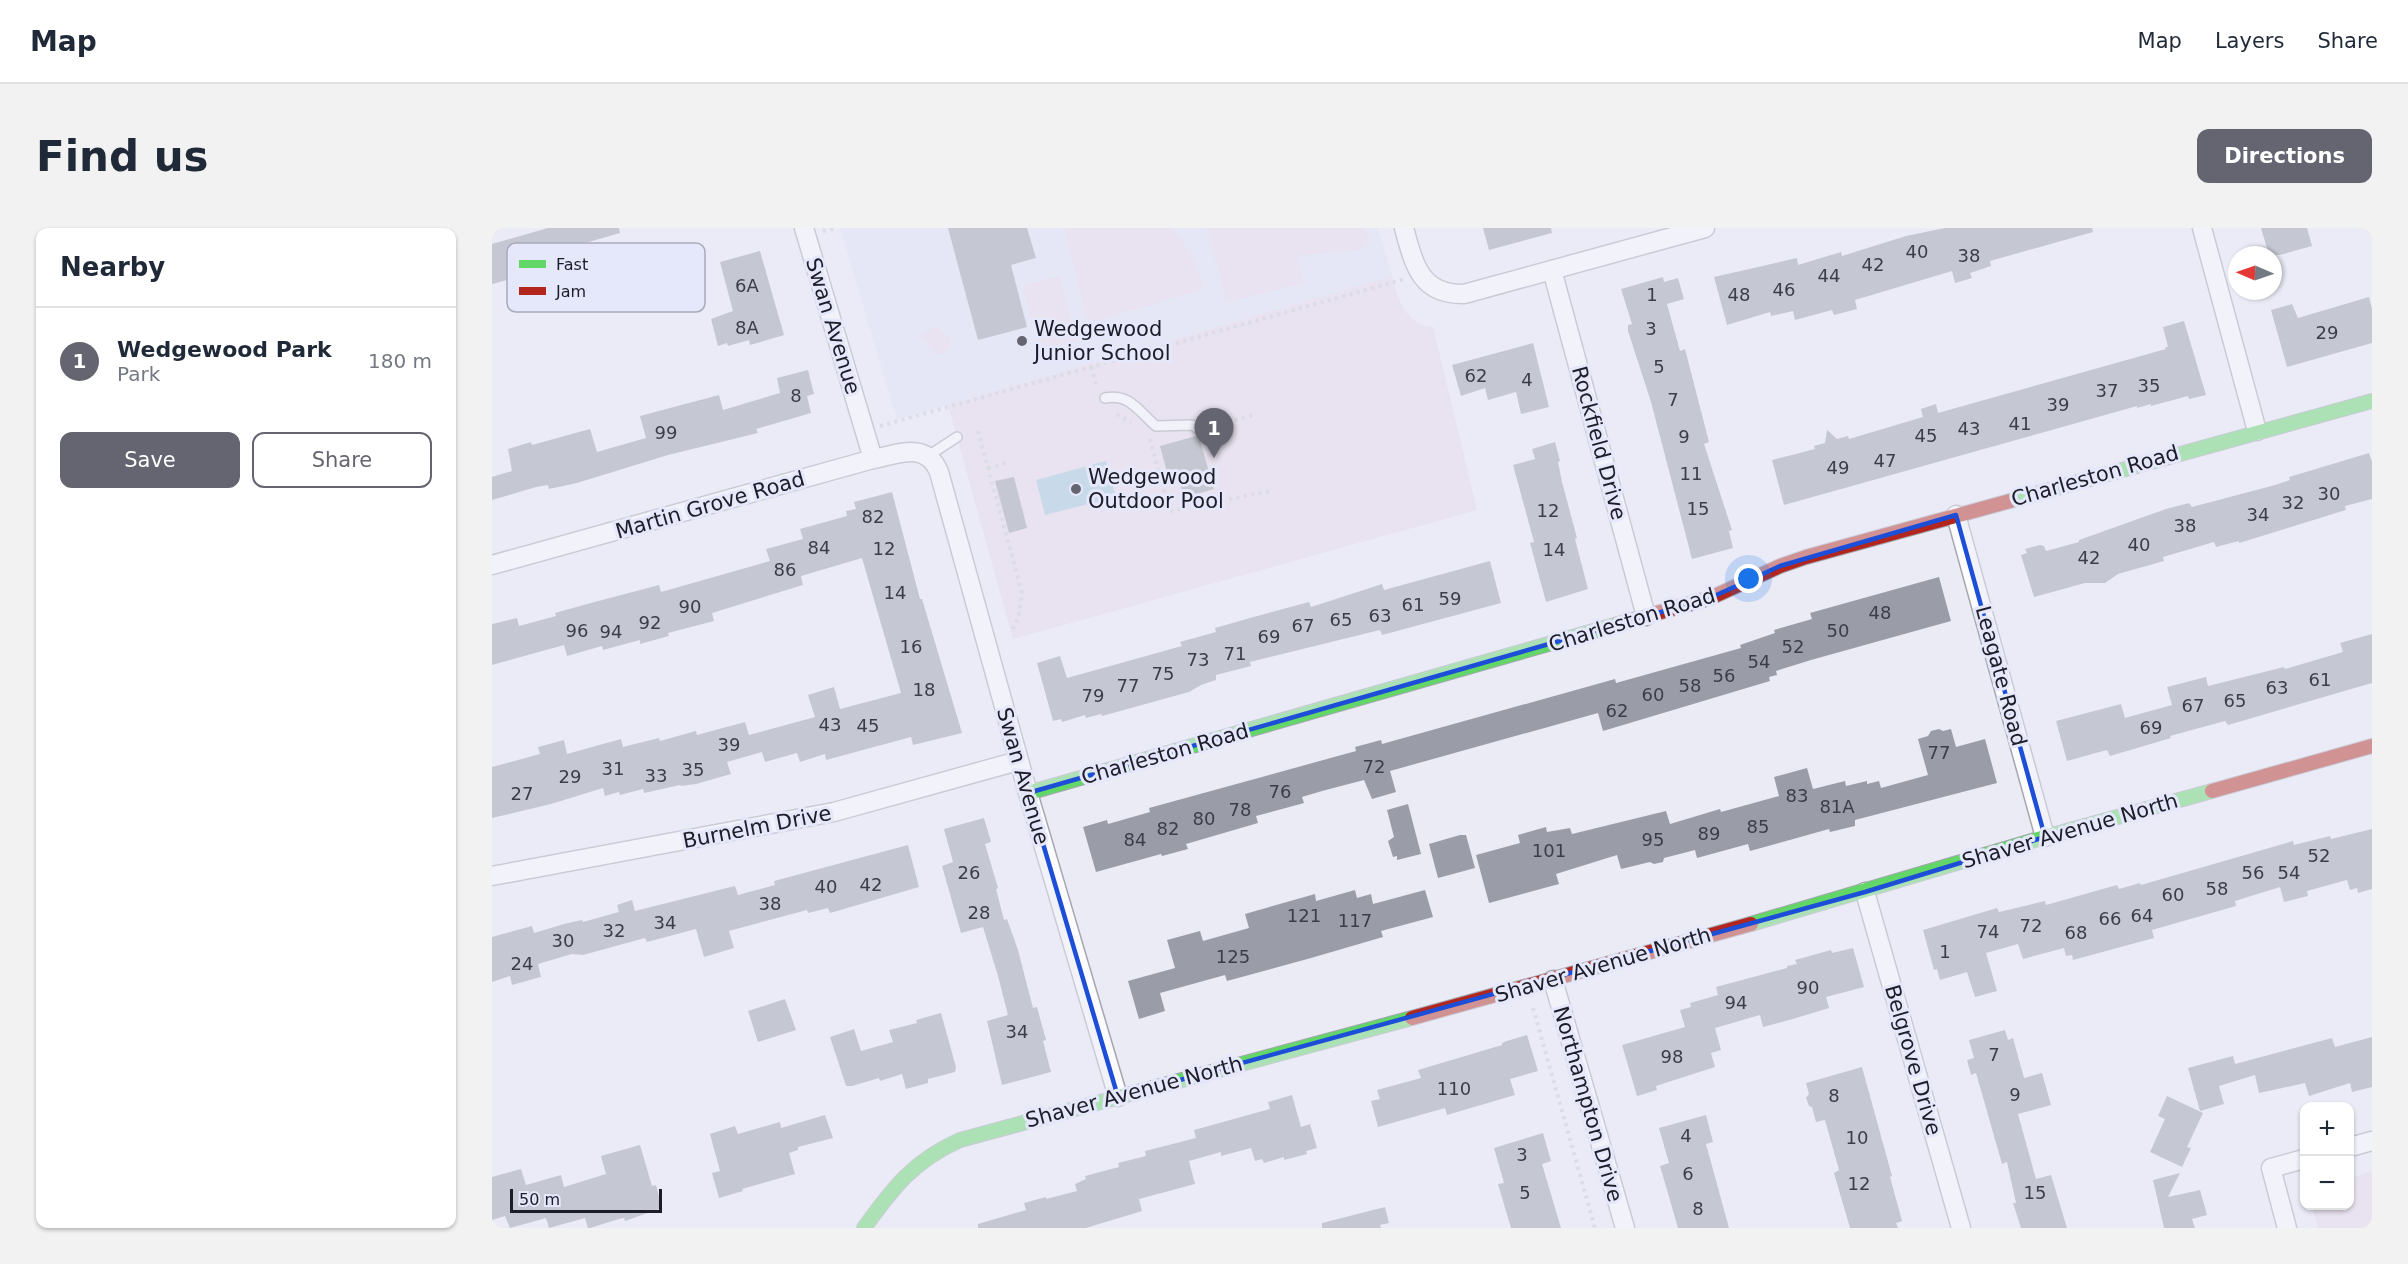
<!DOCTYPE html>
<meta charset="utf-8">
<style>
:root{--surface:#fff;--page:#f2f2f3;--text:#1f2937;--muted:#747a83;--line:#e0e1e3;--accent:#646570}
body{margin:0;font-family:"DejaVu Sans",sans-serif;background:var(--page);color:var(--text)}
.controls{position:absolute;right:18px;bottom:18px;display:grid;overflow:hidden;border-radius:12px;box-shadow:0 2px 4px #0004}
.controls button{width:54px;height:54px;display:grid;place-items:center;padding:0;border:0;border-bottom:2px solid var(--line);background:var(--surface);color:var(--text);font:30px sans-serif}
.compass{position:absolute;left:1736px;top:18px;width:54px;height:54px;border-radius:50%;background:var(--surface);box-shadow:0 2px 4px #0004;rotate:272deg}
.scale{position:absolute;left:18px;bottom:15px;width:152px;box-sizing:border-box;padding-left:6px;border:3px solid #1c1d28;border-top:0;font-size:16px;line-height:21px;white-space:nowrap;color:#1c1d28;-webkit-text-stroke:4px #e5e7fa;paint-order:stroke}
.you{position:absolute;left:1257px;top:351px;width:21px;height:21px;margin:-15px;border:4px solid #fff;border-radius:50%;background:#1a73e8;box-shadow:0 0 0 9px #1a73e833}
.badge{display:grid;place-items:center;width:39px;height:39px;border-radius:50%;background:var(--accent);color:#fff;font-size:20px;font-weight:700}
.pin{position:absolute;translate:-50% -50px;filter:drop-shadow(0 2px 3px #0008)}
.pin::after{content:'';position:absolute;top:32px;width:21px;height:18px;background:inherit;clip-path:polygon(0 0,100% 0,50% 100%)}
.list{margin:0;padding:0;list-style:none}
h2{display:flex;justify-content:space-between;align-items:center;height:78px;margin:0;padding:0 24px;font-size:26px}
h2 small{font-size:20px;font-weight:400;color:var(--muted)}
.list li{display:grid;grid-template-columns:39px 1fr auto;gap:18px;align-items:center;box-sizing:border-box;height:108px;padding:0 24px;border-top:2px solid var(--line)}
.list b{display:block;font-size:22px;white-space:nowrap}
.list p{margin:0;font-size:20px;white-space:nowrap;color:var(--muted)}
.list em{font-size:20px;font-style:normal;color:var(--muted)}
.actions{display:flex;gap:12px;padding:18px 24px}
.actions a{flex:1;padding:14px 0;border:2px solid var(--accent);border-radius:12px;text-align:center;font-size:21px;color:var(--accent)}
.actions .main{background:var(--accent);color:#fff}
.map{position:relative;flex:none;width:1880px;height:1000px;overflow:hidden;border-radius:12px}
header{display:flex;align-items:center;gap:36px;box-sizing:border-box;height:84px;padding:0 30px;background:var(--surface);border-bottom:2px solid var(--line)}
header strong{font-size:28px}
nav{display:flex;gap:33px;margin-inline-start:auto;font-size:21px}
.intro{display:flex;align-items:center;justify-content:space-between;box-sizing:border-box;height:144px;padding:0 36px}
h1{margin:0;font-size:42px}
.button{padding:15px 27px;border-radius:12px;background:var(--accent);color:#fff;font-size:21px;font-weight:700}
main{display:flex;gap:36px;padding:0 36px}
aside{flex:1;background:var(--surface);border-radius:12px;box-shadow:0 2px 4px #0004}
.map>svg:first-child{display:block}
.built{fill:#dfe1f7}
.green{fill:#e8d7e9}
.water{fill:#a1c5da}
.building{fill:#9a9da7}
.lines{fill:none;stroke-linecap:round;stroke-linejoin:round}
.lane-casing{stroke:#a4a5af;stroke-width:12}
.street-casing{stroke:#a4a5af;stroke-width:21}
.fast-casing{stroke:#a4a5af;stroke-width:16}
.jam-casing{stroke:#a4a5af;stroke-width:16}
.path{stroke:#cacacf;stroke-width:4;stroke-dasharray:3 4.5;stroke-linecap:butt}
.lane{stroke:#fcfcfe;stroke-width:9}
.street{stroke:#fcfcfe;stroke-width:18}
.fast{stroke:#63d668;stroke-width:14}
.jam{stroke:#b3261e;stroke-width:14}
.marked{fill:none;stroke:#1d4ed8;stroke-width:4.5;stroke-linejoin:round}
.poi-dot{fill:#646570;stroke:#e5e7fa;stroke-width:2}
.labels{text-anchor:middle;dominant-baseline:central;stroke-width:6;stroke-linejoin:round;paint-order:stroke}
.number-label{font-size:18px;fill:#3c3d48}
.street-label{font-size:21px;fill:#1c1d28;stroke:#e5e7fa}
.poi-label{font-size:21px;fill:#1c1d28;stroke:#e5e7fa;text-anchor:start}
.key{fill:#e5e7fa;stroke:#a9aabb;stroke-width:1.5}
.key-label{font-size:16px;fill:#1c1d28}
</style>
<header>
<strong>Map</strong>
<nav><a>Map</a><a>Layers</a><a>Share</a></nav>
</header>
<div class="intro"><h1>Find us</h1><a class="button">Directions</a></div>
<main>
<aside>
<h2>Nearby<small></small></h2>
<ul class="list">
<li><span class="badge">1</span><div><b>Wedgewood Park</b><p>Park</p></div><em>180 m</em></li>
</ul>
<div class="actions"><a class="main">Save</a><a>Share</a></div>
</aside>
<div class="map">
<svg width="1880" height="1000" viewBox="0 0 1880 1000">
<rect width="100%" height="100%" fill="#eaebf5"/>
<polygon class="built" points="348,0 886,0 900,48 405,192"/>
<g class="green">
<path d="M573,0H678C697,18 705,36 712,61L603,93L594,89Z"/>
<polygon points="715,0 870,0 878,11 872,21 805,28 811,55 734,74"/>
<polygon points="567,48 585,113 548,123 530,58"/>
<path d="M900,48C906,71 913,97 941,99L985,282L521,411L456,177Z"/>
<polygon points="443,98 459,110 457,118 452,126 442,126 430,108"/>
<polygon points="1880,943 1880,1000 1826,1000 1820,978 1858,978 1858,950"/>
</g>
<polygon class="water" points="614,233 624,269 553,287 544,252"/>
<g class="building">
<polygon points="56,0 127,0 128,5 48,28 52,42 0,56 0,16"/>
<polygon points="456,0 535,0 544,30 519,37 535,99 486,112"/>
<polygon points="991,0 1059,0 1060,5 997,22"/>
<polygon points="1453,0 1600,0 1601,4 1498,33 1499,38 1478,45 1480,50 1463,55 1460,43 1363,72 1365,81 1342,87 1340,82 1303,92 1301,83 1279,88 1278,84 1235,97 1222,49 1305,30 1306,37 1349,24 1350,28 1414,8"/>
<polygon points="1769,0 1815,0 1820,18 1788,27 1777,27"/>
<polygon points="268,23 292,107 258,117 257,112 236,118 235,115 226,118 219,91 241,83 228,34"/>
<polygon points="1171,49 1172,54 1186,50 1192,71 1175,76 1188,123 1193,121 1217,214 1212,216 1240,302 1237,303 1241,320 1200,331 1159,174 1136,103 1136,97 1140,96 1129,61"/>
<polygon points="1877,69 1880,81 1880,115 1795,139 1779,82 1800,76 1806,90"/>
<polygon points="1692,93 1714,167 1697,171 1696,168 1659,178 1659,176 1645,180 1645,178 1292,277 1280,232 1323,221 1322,218 1333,215 1335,202 1345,211 1356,208 1357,211 1431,189 1429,181 1444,176 1446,185 1674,121 1673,119 1676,119 1671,99"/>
<polygon points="1041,115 1057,179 1029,186 1024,164 996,172 993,160 969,168 960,137"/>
<polygon points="316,142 322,166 315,168 319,185 264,201 266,205 176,227 85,255 57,261 56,257 44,259 0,272 0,249 20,243 16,221 39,214 40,217 98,201 105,224 154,210 148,188 227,167 231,182 288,165 285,150"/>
<polygon points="704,208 707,209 722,261 692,270 685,245 676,248 668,218"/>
<polygon points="1063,214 1068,233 1066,234 1070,254 1085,310 1083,311 1096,361 1054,374 1038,315 1042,314 1021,237 1043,231 1040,221"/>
<polygon points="1877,225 1880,234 1880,271 1853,278 1854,282 1747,315 1747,313 1724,319 1722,314 1671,329 1672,333 1626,346 1613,355 1593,355 1542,369 1529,327 1535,325 1533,321 1548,317 1552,318 1554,323 1587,314 1587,312 1674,281 1697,275 1700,279 1783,257 1798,252 1797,249"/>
<polygon points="522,249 535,300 517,305 503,253"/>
<polygon points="400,264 428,371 430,371 470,505 421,517 419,509 334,532 333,526 308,534 305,525 273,534 270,524 235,534 239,546 204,556 189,558 188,557 152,565 151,561 128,567 127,564 113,568 111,560 59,576 0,590 0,539 48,526 46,519 72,512 75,526 129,511 131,519 167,510 168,513 204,503 205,507 253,494 257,507 323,489 316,467 342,459 348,481 409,465 370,330 309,348 311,357 220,385 222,393 176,405 177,408 148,416 148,412 111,422 110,418 75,428 72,417 0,437 0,396 25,390 27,398 64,388 63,385 95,376 167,357 169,364 278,333 274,321 311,311 308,301 355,288 354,283 364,281 362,274"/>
<polygon points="998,333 1009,375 890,407 888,402 758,434 759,438 724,447 724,452 709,457 697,464 610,488 609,486 594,490 593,487 570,494 569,491 561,493 545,435 568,428 575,450 690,418 688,414 724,404 723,400 758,390 817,374 819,379 890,356 892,362"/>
<polygon points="1447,349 1459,393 1319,432 1284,443 1285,447 1277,449 1278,453 1111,503 1106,485 898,543 904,564 880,571 872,552 830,563 810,569 812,575 764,588 766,595 694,616 696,621 670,628 669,626 604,644 591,599 615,592 616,596 658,584 657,580 864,523 863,519 889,512 890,516 1123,451 1124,455 1249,420 1248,417 1283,405 1282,402 1320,391 1318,385"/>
<polygon points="1880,406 1880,455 1736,497 1733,493 1678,508 1679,510 1618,528 1615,522 1575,533 1564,493 1629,476 1633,490 1680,477 1675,459 1714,449 1716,458 1792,439 1793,441 1851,424 1848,415"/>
<polygon points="1447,501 1451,503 1459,501 1464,519 1493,511 1505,555 1363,592 1363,598 1338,604 1337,601 1258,623 1256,616 1205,630 1203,622 1172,630 1171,634 1162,636 1158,634 1129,641 1125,627 1064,646 1067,656 997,675 984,627 1028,615 1026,607 1054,599 1055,604 1078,600 1080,606 1174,583 1178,596 1228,581 1229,584 1287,568 1282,549 1315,540 1321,561 1353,553 1354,558 1375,553 1375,556 1387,553 1389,560 1436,547 1426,511 1436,508 1439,503"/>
<polygon points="916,576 929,626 905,632 905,628 901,629 896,613 902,609 895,582"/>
<polygon points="492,590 499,614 493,616 506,660 504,661 512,692 515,691 526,722 541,780 545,779 554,812 551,813 559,844 510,857 495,793 516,787 506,748 491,699 469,705 450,638 461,634 452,601"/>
<polygon points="1880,601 1880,661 1866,665 1865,660 1858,662 1855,652 1815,663 1816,668 1792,674 1788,659 1743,673 1744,678 1660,702 1662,710 1581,732 1580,727 1574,728 1572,720 1531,731 1526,716 1494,725 1505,763 1483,769 1475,744 1448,752 1445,741 1442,742 1431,702 1505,680 1507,684 1553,673 1554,677 1625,657 1627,661 1648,655 1649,657 1801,613 1802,617 1838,608 1839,611"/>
<polygon points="968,607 974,607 983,640 946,650 937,616"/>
<polygon points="416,617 427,659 338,685 336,680 316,685 315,682 237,703 242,720 212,729 204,701 155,714 153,710 91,727 80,726 46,736 49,749 20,757 18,748 0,754 0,709 40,698 42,705 72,696 90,692 91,694 127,684 125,677 140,672 143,683 243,658 246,667 283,657 282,653"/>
<polygon points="863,662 865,670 879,666 881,676 933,662 941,689 889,703 891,709 819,730 735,753 733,747 668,765 673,783 647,791 636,753 683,740 675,712 708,703 711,713 757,700 753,686 823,666 824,673"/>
<polygon points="1361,720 1372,759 1334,769 1337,780 1301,791 1271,799 1268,787 1223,800 1229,822 1219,825 1223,839 1164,858 1165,862 1145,868 1130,817 1193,799 1188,782 1199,779 1198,775 1226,767 1224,759 1295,740 1295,738 1305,736 1303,732 1339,722 1340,725"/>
<polygon points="293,771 304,802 266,814 256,783"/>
<polygon points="449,785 464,839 463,844 436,851 436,855 414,861 410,846 388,853 387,850 360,858 354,858 338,809 362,801 369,823 401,814 397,802 425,795 424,792"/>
<polygon points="1513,802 1516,812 1521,810 1532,850 1550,845 1559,877 1526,886 1544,951 1559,947 1575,1000 1529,1000 1521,975 1524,975 1515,934 1510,936 1484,845 1479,847 1475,832 1482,830 1477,812"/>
<polygon points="1035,807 1046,843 1018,851 1023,867 955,887 953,880 886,899 879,873 888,871 885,862 929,850 926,842 1010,817 1010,815 1015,813"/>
<polygon points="1880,809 1880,859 1860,864 1858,855 1817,868 1813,855 1767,865 1763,847 1727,858 1732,876 1708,883 1696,840 1741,828 1743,836 1840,810 1843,819"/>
<polygon points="1370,839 1400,948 1398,949 1410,993 1404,995 1406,1000 1358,1000 1342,945 1347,942 1333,892 1324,894 1320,879 1317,878 1314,870 1317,866 1314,855"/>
<polygon points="800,867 809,899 818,896 825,920 814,923 815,926 792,932 792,929 772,935 770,931 763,933 759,920 729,928 729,924 697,933 703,956 647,971 650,983 594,1000 486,1000 486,996 534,982 532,975 554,969 554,971 585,963 583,956 594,951 593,948 627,939 626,935 654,928 653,923 704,910 702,902 778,881 776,874"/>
<polygon points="1675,868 1711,885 1695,919 1699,920 1690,939 1658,924 1673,891 1666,888"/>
<polygon points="333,887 341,910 306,919 306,922 297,925 303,946 250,961 251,963 227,970 220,945 228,943 218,906 243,898 246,906 288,894 289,900"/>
<polygon points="1214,887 1221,914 1214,916 1237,1000 1186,1000 1168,938 1177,935 1167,900"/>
<polygon points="1051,905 1059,933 1050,936 1069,1000 1019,1000 1006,956 1012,955 1002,920"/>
<polygon points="148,917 160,958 164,957 170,980 133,993 132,990 127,991 98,1000 96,1000 93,990 57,1000 54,990 18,1000 13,988 0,992 0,949 29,941 34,957 69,947 72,959 114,946 109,928"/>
<polygon points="1688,945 1676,969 1708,962 1715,987 1700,991 1703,1000 1672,1000 1661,952"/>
<polygon points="893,979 897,995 888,997 889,1000 830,1000 830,995"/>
</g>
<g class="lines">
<g class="lane-casing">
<g id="lane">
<path d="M613,170C638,165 647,184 664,198L700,197L708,202"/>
<polyline points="436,228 465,209"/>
</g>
</g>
<g class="street-casing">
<g id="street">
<polyline points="312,0 381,231"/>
<path d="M912,0C922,36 928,67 972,66L1213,0"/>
<polyline points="1710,0 1765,203"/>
<polyline points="1060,42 1154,388"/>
<polyline points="1464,287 1553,609"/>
<path d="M0,337L381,231C407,226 434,213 447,244L536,565L626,869"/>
<polyline points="0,648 342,584 526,533"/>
<polyline points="1373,664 1469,1000"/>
<polyline points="1061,752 1133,1000"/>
<polyline points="1858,919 1880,913"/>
<polyline points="1795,1000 1779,940 1812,931"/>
</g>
</g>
<g class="fast-casing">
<g id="fast">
<polyline points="1518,273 1880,173"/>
<polyline points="536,565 1126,396"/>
<polyline points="1259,696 1553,609 1720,563"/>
<path d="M372,1000C401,960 421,933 468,912L920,790"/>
</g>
</g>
<g class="jam-casing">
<g id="jam">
<polyline points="1126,396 1218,370 1288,338 1314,329 1518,273"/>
<polyline points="1720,563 1880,518"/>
<polyline points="920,790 1259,696"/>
</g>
</g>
<g class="path">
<polyline points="331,3 345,0"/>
<polyline points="599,139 605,159"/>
<polyline points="625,186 639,195"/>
<polyline points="388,198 913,51"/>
<polyline points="721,198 761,187"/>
<polyline points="486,203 530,365 526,391 519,404"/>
<polyline points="658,211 678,283 778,263"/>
<polyline points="496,240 514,235"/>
<polyline points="1041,780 1103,1000"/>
</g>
<use href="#lane" class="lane"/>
<use href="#street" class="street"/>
<use href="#fast" class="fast"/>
<use href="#jam" class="jam"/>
</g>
<path d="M0 0H1880V1000H0ZM1464,287L1553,609L1373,664L626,869L536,565L1218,370L1288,338Z" fill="#eaebf5" fill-opacity=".55" fill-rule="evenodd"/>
<path class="marked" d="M1464,287L1553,609L1373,664L626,869L536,565L1218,370L1288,338Z"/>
<g class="poi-dot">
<circle cx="530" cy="113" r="6"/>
<circle cx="584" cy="261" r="6"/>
</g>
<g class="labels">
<g class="number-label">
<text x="1425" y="23">40</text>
<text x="1477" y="27">38</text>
<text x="1381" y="36">42</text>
<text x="1337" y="47">44</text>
<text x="255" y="57">6A</text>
<text x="1292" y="61">46</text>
<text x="1160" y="66">1</text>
<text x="1247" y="66">48</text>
<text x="255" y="99">8A</text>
<text x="1159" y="100">3</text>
<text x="1835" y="104">29</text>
<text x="1167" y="138">5</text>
<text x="984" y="147">62</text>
<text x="1035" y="151">4</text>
<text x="1657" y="157">35</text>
<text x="1615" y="162">37</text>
<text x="304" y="167">8</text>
<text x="1181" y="171">7</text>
<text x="1566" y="176">39</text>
<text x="1528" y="195">41</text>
<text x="1477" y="200">43</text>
<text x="174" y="204">99</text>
<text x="1434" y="207">45</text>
<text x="1192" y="208">9</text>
<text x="1393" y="232">47</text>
<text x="1346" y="239">49</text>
<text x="1199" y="245">11</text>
<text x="1837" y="265">30</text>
<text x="1801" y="274">32</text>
<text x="1206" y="280">15</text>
<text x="1056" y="282">12</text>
<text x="1766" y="286">34</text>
<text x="381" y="288">82</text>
<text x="1693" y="297">38</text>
<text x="1647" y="316">40</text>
<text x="327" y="319">84</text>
<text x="392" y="320">12</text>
<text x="1062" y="321">14</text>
<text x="1597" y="329">42</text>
<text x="293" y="341">86</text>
<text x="403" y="364">14</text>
<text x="958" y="370">59</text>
<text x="921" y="376">61</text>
<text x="198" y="378">90</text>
<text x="1388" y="384">48</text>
<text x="888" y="387">63</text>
<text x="849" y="391">65</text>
<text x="158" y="394">92</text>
<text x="811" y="397">67</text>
<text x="85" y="402">96</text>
<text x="1346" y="402">50</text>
<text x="119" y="403">94</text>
<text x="777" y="408">69</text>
<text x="419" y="418">16</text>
<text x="1301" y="418">52</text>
<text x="743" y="425">71</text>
<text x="706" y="431">73</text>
<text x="1267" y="433">54</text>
<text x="671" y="445">75</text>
<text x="1232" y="447">56</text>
<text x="1828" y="451">61</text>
<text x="636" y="457">77</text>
<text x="1198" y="457">58</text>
<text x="1785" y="459">63</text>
<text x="432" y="461">18</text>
<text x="1161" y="466">60</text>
<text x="601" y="467">79</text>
<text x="1743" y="472">65</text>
<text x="1701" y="477">67</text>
<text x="1125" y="482">62</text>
<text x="338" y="496">43</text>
<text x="376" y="497">45</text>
<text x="1659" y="499">69</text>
<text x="237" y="516">39</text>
<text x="1447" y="524">77</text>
<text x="882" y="538">72</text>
<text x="121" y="540">31</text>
<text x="201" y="541">35</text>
<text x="164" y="547">33</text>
<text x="78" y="548">29</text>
<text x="788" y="563">76</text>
<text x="30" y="565">27</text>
<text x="1305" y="567">83</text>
<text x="1345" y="578">81A</text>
<text x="748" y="581">78</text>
<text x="712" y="590">80</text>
<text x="1266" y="598">85</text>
<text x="676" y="600">82</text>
<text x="1217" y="605">89</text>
<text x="643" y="611">84</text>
<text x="1161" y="611">95</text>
<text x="1057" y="622">101</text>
<text x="1827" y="627">52</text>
<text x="477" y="644">26</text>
<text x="1761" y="644">56</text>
<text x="1797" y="644">54</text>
<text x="379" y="656">42</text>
<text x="334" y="658">40</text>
<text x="1725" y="660">58</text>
<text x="1681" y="666">60</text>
<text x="278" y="675">38</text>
<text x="487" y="684">28</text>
<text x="812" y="687">121</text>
<text x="1650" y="687">64</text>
<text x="1618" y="690">66</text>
<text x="863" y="692">117</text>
<text x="173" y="694">34</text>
<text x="1539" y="697">72</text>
<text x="122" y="702">32</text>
<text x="1496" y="703">74</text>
<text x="1584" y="704">68</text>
<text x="71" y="712">30</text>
<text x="1453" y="723">1</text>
<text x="741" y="728">125</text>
<text x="30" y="735">24</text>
<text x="1316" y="759">90</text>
<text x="1244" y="774">94</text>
<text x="525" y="803">34</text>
<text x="1502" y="826">7</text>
<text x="1180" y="828">98</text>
<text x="962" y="860">110</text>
<text x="1523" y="866">9</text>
<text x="1342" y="867">8</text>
<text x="1194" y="907">4</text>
<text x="1365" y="909">10</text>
<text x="1030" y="926">3</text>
<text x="1196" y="945">6</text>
<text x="1367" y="955">12</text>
<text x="1033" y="964">5</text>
<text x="1543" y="964">15</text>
<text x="1206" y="980">8</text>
</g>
<g class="street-label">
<text transform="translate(341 98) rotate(73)">Swan Avenue</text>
<text transform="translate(1107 215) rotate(75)">Rockfield Drive</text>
<text transform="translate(1603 248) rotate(-16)">Charleston Road</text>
<text transform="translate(218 277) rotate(-16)">Martin Grove Road</text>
<text transform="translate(1140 392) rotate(-17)">Charleston Road</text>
<text transform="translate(1509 448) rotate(75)">Leagate Road</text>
<text transform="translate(673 526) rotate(-16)">Charleston Road</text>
<text transform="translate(531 548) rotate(74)">Swan Avenue</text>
<text transform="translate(265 599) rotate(-11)">Burnelm Drive</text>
<text transform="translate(1578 603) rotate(-16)">Shaver Avenue North</text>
<text transform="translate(1111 737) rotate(-16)">Shaver Avenue North</text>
<text transform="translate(1421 832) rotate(74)">Belgrove Drive</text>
<text transform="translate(642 864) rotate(-15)">Shaver Avenue North</text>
<text transform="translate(1096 876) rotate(74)">Northampton Drive</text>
</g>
<g class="poi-label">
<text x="542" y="101">Wedgewood<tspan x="542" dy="24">Junior School</tspan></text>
<text x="596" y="249">Wedgewood<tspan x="596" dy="24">Outdoor Pool</tspan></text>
</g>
</g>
<rect x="15" y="15" width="198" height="69" rx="9" class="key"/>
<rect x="27" y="32" width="27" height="8" fill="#63d668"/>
<rect x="27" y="59" width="27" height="8" fill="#b3261e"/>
<g class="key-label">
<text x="64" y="42">Fast</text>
<text x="64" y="69">Jam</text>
</g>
</svg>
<div class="controls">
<button>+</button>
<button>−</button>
</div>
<svg class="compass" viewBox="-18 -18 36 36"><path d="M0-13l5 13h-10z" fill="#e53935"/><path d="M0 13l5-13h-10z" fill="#747a83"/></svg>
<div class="scale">50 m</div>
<div class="you"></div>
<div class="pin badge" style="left:722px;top:230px">1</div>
</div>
</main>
